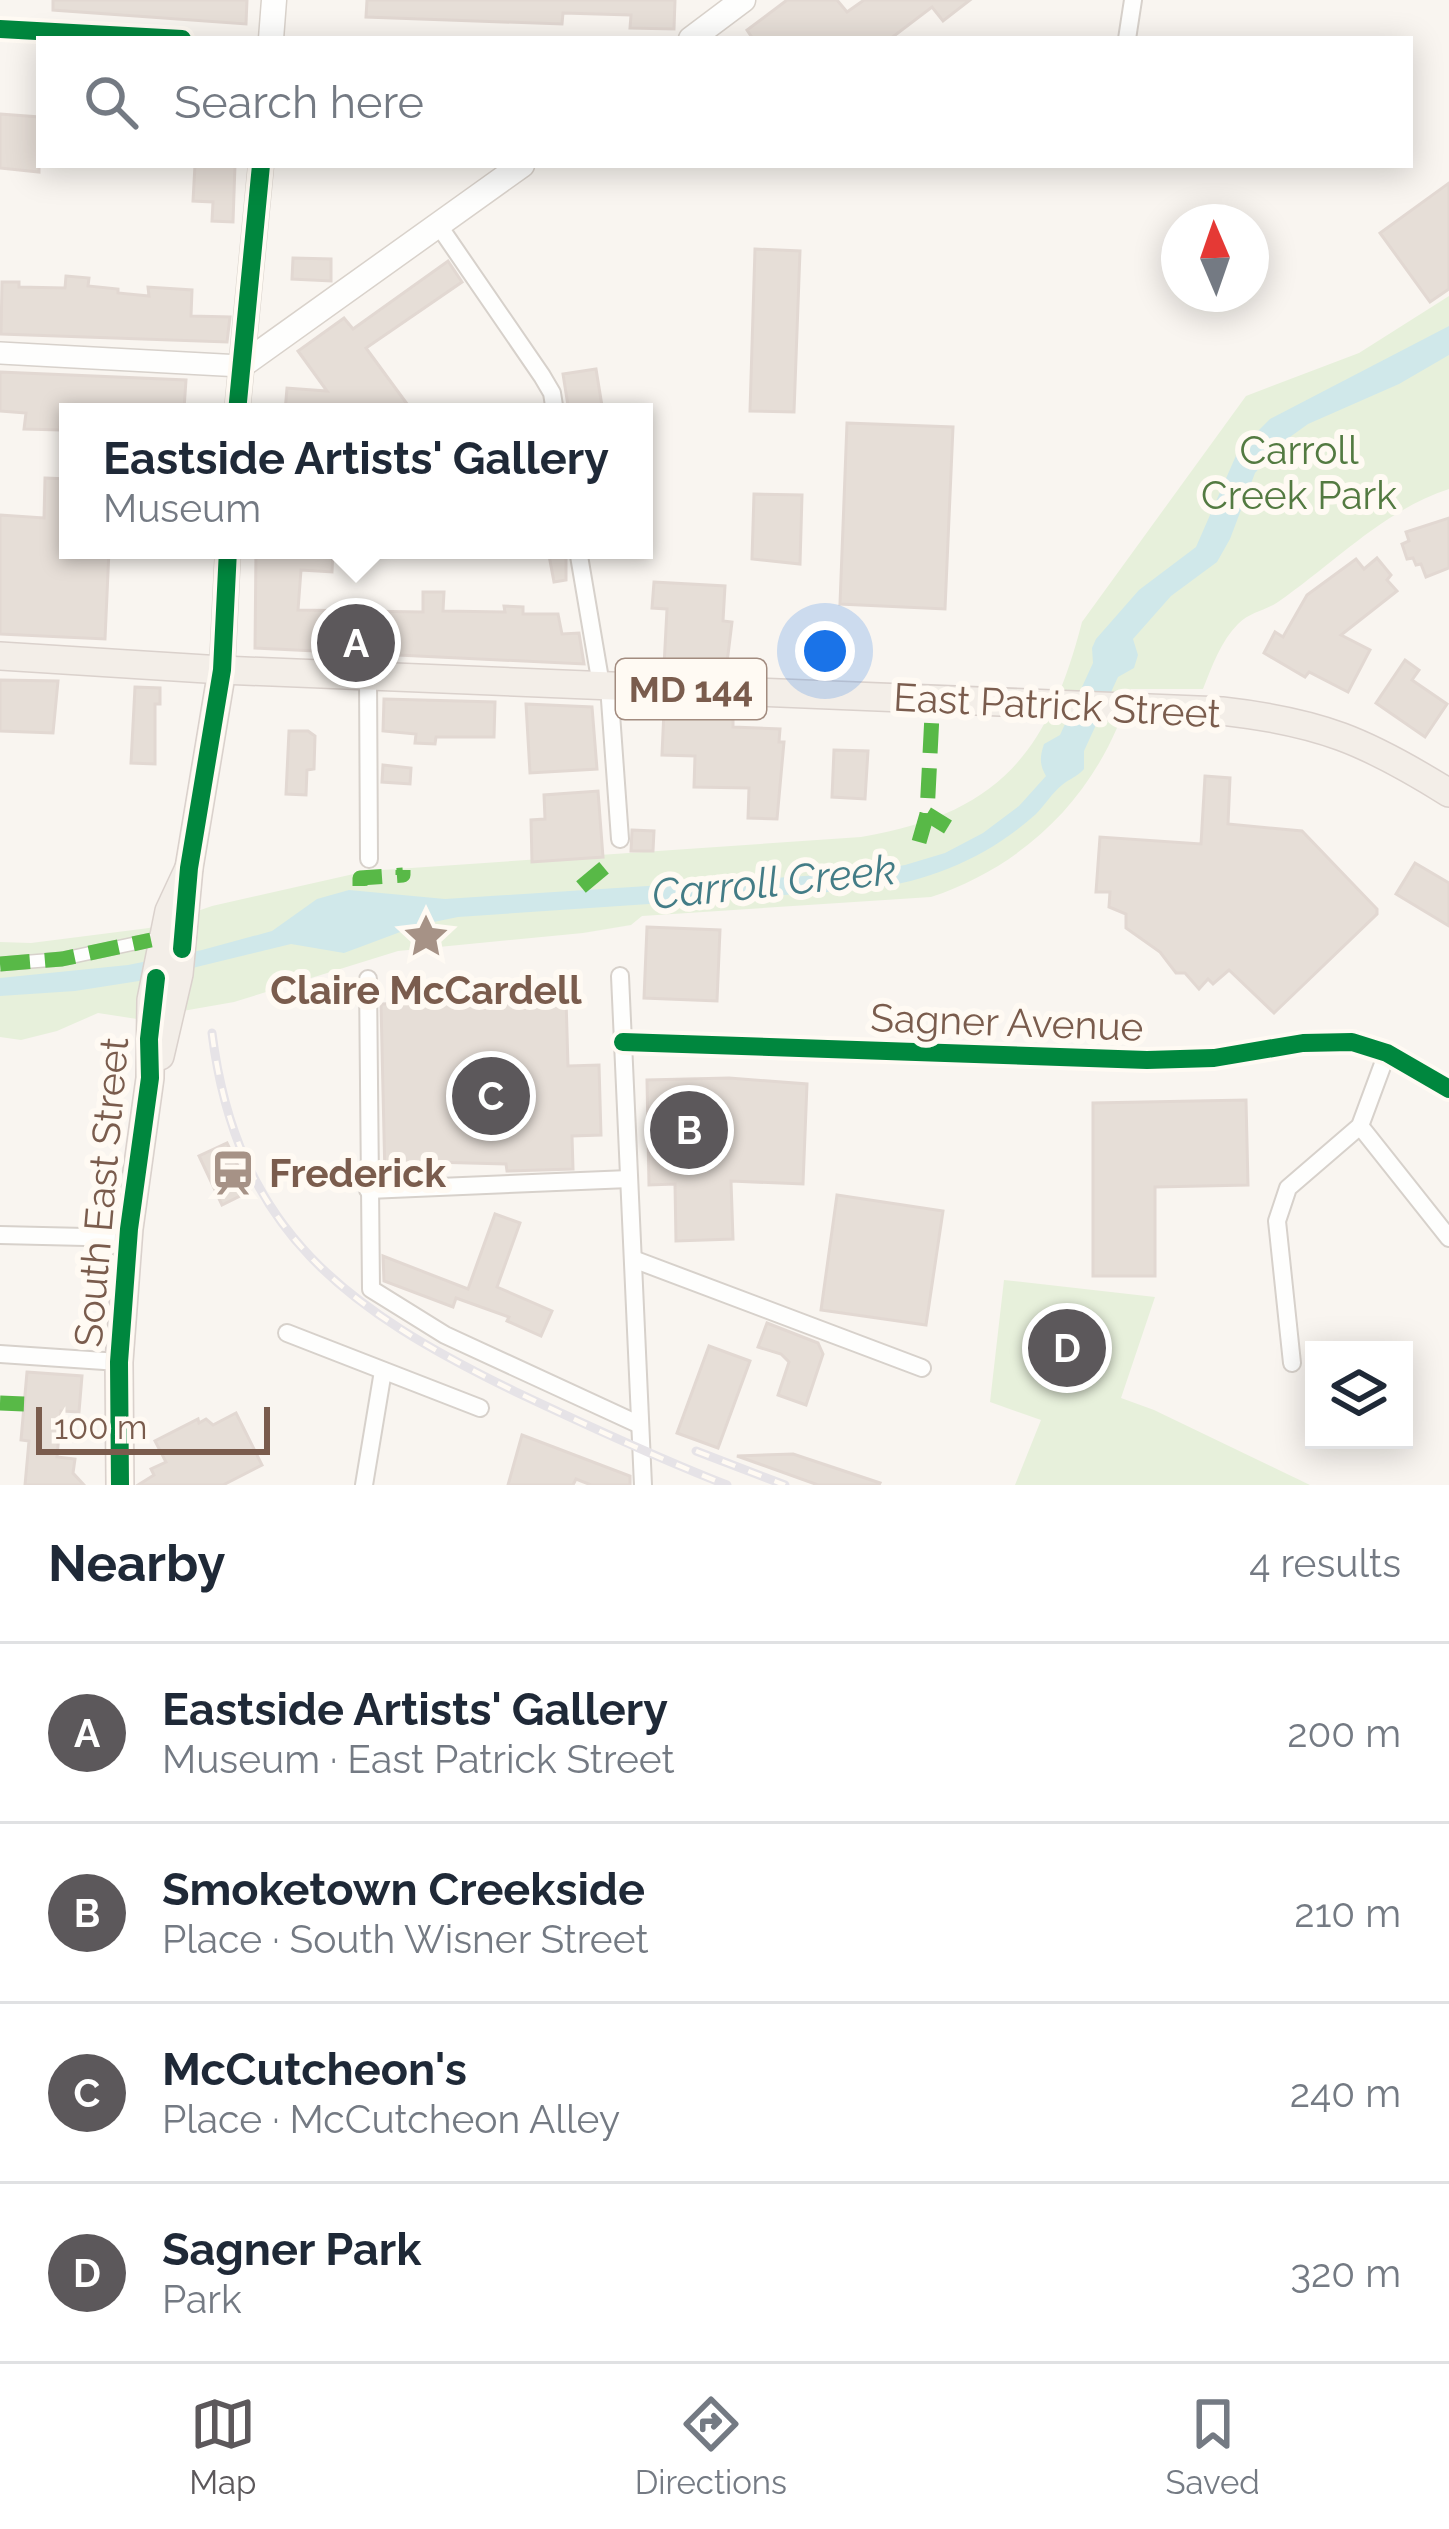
<!DOCTYPE html>
<meta charset="utf-8">
<style>
:root{--surface:#fff;--page:#f2f2f3;--text:#1f2937;--muted:#747a83;--line:#e0e1e3;--accent:#5c585b}
body{margin:0;font-family:Raleway,sans-serif;background:var(--page);color:var(--text)}
.controls{position:absolute;right:36px;bottom:36px;display:grid;overflow:hidden;border-radius:0px;box-shadow:0 6px 30px #0003}
.controls button{width:108px;height:108px;display:grid;place-items:center;padding:0;border:0;border-bottom:3px solid var(--line);background:var(--surface);color:var(--text);font:60px sans-serif}
.compass{position:absolute;left:1161px;top:204px;width:108px;height:108px;border-radius:50%;background:var(--surface);box-shadow:0 6px 30px #0003;rotate:358deg}
.scale{position:absolute;left:36px;bottom:30px;width:234px;box-sizing:border-box;padding-left:12px;border:6px solid #7a5c4d;border-top:0;font-size:33px;line-height:42px;white-space:nowrap;color:#7a5c4d;-webkit-text-stroke:9px #fffaf3;paint-order:stroke}
.you{position:absolute;left:825px;top:651px;width:42px;height:42px;margin:-30px;border:9px solid #fff;border-radius:50%;background:#1a73e8;box-shadow:0 0 0 18px #1a73e833}
.badge{display:grid;place-items:center;width:78px;height:78px;border-radius:50%;background:var(--accent);color:#fff;font-size:39px;font-weight:700}
.pin{position:absolute;translate:-50% -50%;border:6px solid #fff;box-shadow:0 3px 12px #0006}
.popup{position:absolute;left:59px;top:403px;width:594px;height:156px;box-sizing:border-box;display:grid;place-content:center;border-radius:0px;background:var(--surface);filter:drop-shadow(0 3px 9px #0005);font-size:39px;white-space:nowrap;color:var(--muted)}
.popup b{font-size:45px;color:var(--text)}
.popup::after{content:'';position:absolute;left:50%;top:100%;margin-left:-24px;border:24px solid transparent;border-top-color:var(--surface)}
.list{margin:0;padding:0;list-style:none}
h2{display:flex;justify-content:space-between;align-items:center;height:156px;margin:0;padding:0 48px;font-size:51px}
h2 small{font-size:39px;font-weight:400;color:var(--muted)}
.list li{display:grid;grid-template-columns:78px 1fr auto;gap:36px;align-items:center;box-sizing:border-box;height:180px;padding:0 48px;border-top:3px solid var(--line)}
.list b{display:block;font-size:45px;white-space:nowrap}
.list p{margin:0;font-size:39px;white-space:nowrap;color:var(--muted)}
.list em{font-size:39px;font-style:normal;color:var(--muted)}
.icon{flex:none;width:66px;height:66px;fill:none;stroke:currentColor;stroke-width:2;stroke-linecap:round;stroke-linejoin:round}
.map{position:relative;flex:none;width:1449px;height:1485px;overflow:hidden}
.search{position:absolute;background:var(--surface);box-shadow:0 6px 30px #0003;left:36px;right:36px;top:36px;height:132px;display:flex;align-items:center;gap:30px;box-sizing:border-box;padding:0 42px;border-radius:0px;color:var(--muted);font-size:45px}
.sheet{height:876px;background:var(--surface)}
nav{display:flex;justify-content:space-around;align-items:center;box-sizing:border-box;height:168px;border-top:3px solid var(--line);background:var(--surface);font-size:33px;color:var(--muted)}
nav a{display:grid;justify-items:center;gap:6px}
nav .on{color:var(--accent)}
.map>svg:first-child{display:block}
.green{fill:#e7f0db}
.water{fill:#d0e8ea}
.building{fill:#e6ded7;stroke:#e2d8d2;stroke-width:3}
.lines{fill:none;stroke-linecap:round;stroke-linejoin:round}
.pedestrian-casing{stroke:#d7d1cb;stroke-width:15}
.minor-casing{stroke:#d7d1cb;stroke-width:20}
.tertiary-casing{stroke:#d7d1cb;stroke-width:24}
.secondary-casing{stroke:#d9d2cb;stroke-width:27}
.primary-casing{stroke:#dad1cc;stroke-width:30}
.pedestrian{stroke:#fefefd;stroke-width:12}
.minor{stroke:#fefefd;stroke-width:16}
.tertiary{stroke:#fefefd;stroke-width:21}
.secondary{stroke:#fefefd;stroke-width:24}
.primary{stroke:#f3eee8;stroke-width:27}
.rail-casing{stroke:#e6e3e7;stroke-width:9}
.rail{stroke:#fffaf3;stroke-width:4.5;stroke-dasharray:14;stroke-linecap:butt}
.quiet{stroke:#58b947;stroke-width:15;stroke-dasharray:30 15;stroke-linecap:butt}
.cycleway-casing{stroke:#fffaf3;stroke-width:26}
.cycleway{stroke:#00873e;stroke-width:18}
.labels{text-anchor:middle;dominant-baseline:central;stroke-width:12;stroke-linejoin:round;paint-order:stroke}
.shield{fill:#fffaf3;stroke:#a28b7f;stroke-width:3}
.shield-label{font-size:36px;font-weight:bold;fill:#7a5c4d}
.park-label{font-size:39px;fill:#537a41;stroke:#fffaf3}
.street-label{font-size:39px;fill:#7a5c4d;stroke:#fffaf3}
.poi-label{font-size:39px;font-weight:bold;fill:#7a5c4d;stroke:#fffaf3}
.water-label{font-size:42px;font-style:italic;fill:#437c86;stroke:#fffaf3}
</style>
<div class="map">
<svg width="1449" height="1485" viewBox="0 0 1449 1485">
<rect width="100%" height="100%" fill="#f9f5f0"/>
<g class="green">
<path d="M1449,296V489C1384,510 1333,564 1278,602C1265,611 1250,612 1238,624C1221,641 1212,666 1203,689H1131C1102,789 1030,864 931,897L642,916L631,925L583,933L398,951L234,1002L137,1019L98,1013L57,1031L21,1040L0,1037V942L31,943L149,928L212,906L367,871L861,837C998,814 1048,754 1082,622L1246,396L1359,353Z"/>
<polygon points="1004,1280 1155,1297 1121,1398 1154,1410 1310,1485 1015,1485 1041,1420 990,1402"/>
</g>
<path class="water" d="M1449,326V355L1399,384L1308,424L1283,442L1255,473L1230,539L1217,562L1171,596L1133,639L1138,655L1134,668L1118,677L1084,751V769C1077,777 1069,779 1062,785C1052,793 1045,805 1036,814C988,857 934,879 872,889L458,917L419,925L344,953L291,944L139,981L75,991L0,996V978L128,965L202,950L272,931L317,899L349,890L445,899L866,872L905,865L945,853L983,833L1019,806L1046,776C1039,764 1040,756 1044,744L1060,735L1093,663L1092,648L1096,639L1139,590L1196,547L1238,451L1270,419Z"/>
<g class="building">
<polygon points="53,0 247,0 246,24 53,10"/>
<polygon points="367,0 675,0 674,29 630,28 631,15 563,13 562,24 366,17"/>
<polygon points="787,0 837,0 847,12 864,0 970,0 943,21 932,7 890,39 753,39 747,30"/>
<polygon points="0,114 39,117 39,172 0,168"/>
<polygon points="195,165 235,165 233,222 212,221 213,202 193,201"/>
<polygon points="1449,183 1449,289 1430,302 1380,233"/>
<polygon points="755,249 800,251 794,412 750,411"/>
<polygon points="293,258 331,259 331,281 292,279"/>
<polygon points="448,261 462,282 366,348 413,412 285,412 287,388 327,391 298,351 344,318 353,329"/>
<polygon points="66,276 89,278 88,286 118,289 118,293 149,296 148,287 192,290 191,316 230,317 227,342 1,334 2,282 19,282 19,287 65,288"/>
<polygon points="596,369 603,412 569,412 563,374"/>
<polygon points="0,372 186,380 184,409 61,412 60,430 24,429 26,413 0,411"/>
<polygon points="847,423 953,427 945,609 840,604"/>
<polygon points="45,478 68,479 68,550 109,550 105,639 0,634 0,515 44,518"/>
<polygon points="754,494 802,495 800,564 752,559"/>
<polygon points="1449,518 1449,568 1426,577 1421,564 1416,565 1413,558 1407,559 1402,544 1409,541 1406,532"/>
<polygon points="256,550 333,550 332,572 301,570 298,610 423,612 423,592 444,592 443,611 505,612 504,606 523,607 523,614 558,614 562,634 579,633 584,664 255,648"/>
<polygon points="548,550 566,553 566,580 554,582"/>
<polygon points="1377,558 1391,575 1387,580 1397,591 1341,635 1370,650 1348,692 1309,672 1305,677 1264,653 1275,632 1283,637 1307,595 1356,559 1364,569"/>
<polygon points="654,582 725,586 723,621 732,622 727,663 711,662 710,669 664,666 667,609 652,608"/>
<polygon points="1405,660 1419,670 1412,680 1447,704 1425,737 1376,703"/>
<polygon points="0,680 58,681 53,733 0,731"/>
<polygon points="135,687 160,688 160,704 155,704 155,764 131,763"/>
<polygon points="384,699 495,702 494,737 436,737 435,744 415,743 416,734 383,731"/>
<polygon points="526,704 592,707 597,769 530,773"/>
<polygon points="664,710 733,712 733,727 780,729 779,742 784,742 777,819 748,818 749,788 694,787 695,756 662,755"/>
<polygon points="289,731 308,731 315,736 314,769 307,770 306,795 286,794"/>
<polygon points="834,750 868,751 865,799 832,797"/>
<polygon points="383,765 411,768 410,784 382,782"/>
<polygon points="1205,776 1230,778 1228,824 1302,831 1377,909 1377,914 1274,1013 1229,970 1213,984 1208,979 1199,989 1185,973 1176,973 1160,952 1126,928 1126,914 1109,907 1110,892 1096,892 1100,837 1201,844"/>
<polygon points="598,791 603,857 532,862 531,820 545,819 544,795"/>
<polygon points="632,830 654,831 653,851 631,851"/>
<polygon points="1415,863 1449,883 1449,926 1396,894"/>
<polygon points="647,927 720,930 717,1001 644,998"/>
<polygon points="566,999 568,1066 599,1065 601,1135 572,1136 573,1169 507,1171 506,1164 431,1162 430,1175 385,1177 381,1004"/>
<polygon points="729,1078 807,1084 803,1184 731,1181 733,1239 676,1241 675,1184 649,1185 647,1080"/>
<polygon points="1246,1100 1248,1185 1155,1187 1155,1276 1093,1276 1093,1103"/>
<polygon points="227,1143 250,1191 222,1205 199,1156"/>
<polygon points="837,1195 943,1211 926,1325 821,1310"/>
<polygon points="495,1214 520,1223 497,1287 552,1311 541,1336 507,1321 509,1317 456,1298 453,1307 384,1281 383,1256 468,1289"/>
<polygon points="767,1323 818,1343 823,1354 806,1405 778,1395 789,1362 781,1354 758,1347"/>
<polygon points="709,1346 750,1361 718,1448 677,1433"/>
<polygon points="27,1372 82,1376 79,1412 61,1411 57,1457 75,1459 73,1473 84,1485 25,1485 29,1441 21,1440"/>
<polygon points="236,1413 262,1465 223,1485 138,1485 154,1475 151,1469 166,1462 155,1441 198,1419 199,1423 206,1419 213,1425"/>
<polygon points="522,1435 630,1476 630,1485 591,1485 576,1479 573,1485 508,1485"/>
<polygon points="793,1454 880,1483 879,1485 818,1485 737,1456"/>
</g>
<g class="lines">
<g class="pedestrian-casing">
<polyline id="pedestrian" points="0,964 62,959 151,940"/>
</g>
<g class="minor-casing">
<g id="minor">
<polyline points="0,29 182,39"/>
<polyline points="1127,39 1133,0"/>
<polyline points="439,226 542,376 552,393 555,412"/>
<polyline points="578,550 601,685"/>
<polyline points="368,676 369,859"/>
<polyline points="609,686 620,839"/>
<polyline points="620,976 643,1485"/>
<polyline points="368,979 371,1289 445,1335 640,1425"/>
<polyline points="623,1042 1147,1060 1214,1058 1303,1043 1352,1042 1387,1053 1449,1089"/>
<polyline points="1360,1126 1449,1238"/>
<polyline points="368,1190 629,1179"/>
<polyline points="0,1235 128,1238"/>
<polyline points="633,1259 922,1368"/>
<polyline points="287,1333 480,1408"/>
<polyline points="0,1354 119,1362"/>
<polyline points="1292,1363 1277,1221 1288,1188 1360,1126 1387,1053"/>
<polyline points="364,1485 383,1371"/>
</g>
</g>
<g class="tertiary-casing">
<polyline id="tertiary" points="0,353 241,366"/>
</g>
<g class="secondary-casing">
<g id="secondary">
<polyline points="271,39 274,0"/>
<polyline points="691,39 743,0"/>
<polyline points="241,366 522,165"/>
<polyline points="237,412 261,165"/>
<polyline points="222,670 228,550"/>
</g>
</g>
<g class="primary-casing">
<g id="primary">
<path d="M0,656L222,670L1222,711C1320,722 1366,741 1449,793"/>
<polyline points="160,1056 179,974 189,868 222,670"/>
<polyline points="120,1485 119,1362 129,1229 150,1078 151,1000 169,911 189,868"/>
</g>
</g>
<use href="#pedestrian" class="pedestrian"/>
<use href="#minor" class="minor"/>
<use href="#tertiary" class="tertiary"/>
<use href="#secondary" class="secondary"/>
<use href="#primary" class="primary"/>
<g class="rail-casing">
<g id="rail">
<path d="M212,1033C237,1233 348,1310 516,1392C586,1425 655,1457 727,1485"/>
<polyline points="696,1451 785,1485"/>
</g>
</g>
<use href="#rail" class="rail"/>
<g class="quiet">
<polyline points="927,814 948,827"/>
<polyline points="919,842 927,814 932,715"/>
<polyline points="360,886 360,878 403,875 403,870"/>
<polyline points="581,887 611,862"/>
<polyline points="0,964 62,959 151,940"/>
<polyline points="0,1403 24,1404"/>
</g>
<g class="cycleway-casing">
<g id="cycleway">
<polyline points="0,29 182,39"/>
<polyline points="237,412 261,165"/>
<polyline points="182,949 189,868 222,670 228,550"/>
<polyline points="623,1042 1147,1060 1214,1058 1303,1043 1352,1042 1387,1053 1449,1089"/>
<polyline points="120,1485 119,1362 129,1229 150,1078 149,1039 156,978"/>
</g>
</g>
<use href="#cycleway" class="cycleway"/>
</g>
<defs>
<g id="sight-bare" transform="scale(3.6)"><path d="M0-6L1.8-2.2L6-1.7L2.9 1.2L3.7 5.4L0 3.3L-3.7 5.4L-2.9 1.2L-6-1.7L-1.8-2.2Z" fill="#a69286" stroke="#fffaf3" stroke-width="2.5" paint-order="stroke"/></g>
<g id="station-bare" transform="scale(3.6)"><path d="M-3-6H3Q5-6 5-4V2Q5 4 3 4L4.5 6H3L1.5 4h-3L-3 6H-4.5L-3 4Q-5 4-5 2V-4Q-5-6-3-6ZM-3.5-4v3h7v-3ZM-3.5 1v1.5H-2V1ZM2 1v1.5H3.5V1Z" fill="#a69286" stroke="#fffaf3" stroke-width="2.5" paint-order="stroke"/></g>
</defs>
<g fill-rule="evenodd">
<use href="#sight-bare" x="426" y="936"/>
<use href="#station-bare" x="233" y="1173"/>
</g>
<g class="labels">
<rect class="shield" x="616" y="659" width="150" height="60" rx="9"/>
<g class="shield-label">
<text x="691" y="689">MD 144</text>
</g>
<g class="park-label">
<text x="1299" y="450">Carroll<tspan x="1299" dy="45">Creek Park</tspan></text>
</g>
<g class="street-label">
<text transform="translate(1057 705) rotate(3)">East Patrick Street</text>
<text transform="translate(1007 1022) rotate(2)">Sagner Avenue</text>
<text transform="translate(101 1192) rotate(-85)">South East Street</text>
</g>
<g class="poi-label">
<text x="426" y="990">Claire McCardell</text>
<text x="269" y="1173" text-anchor="start">Frederick</text>
</g>
<g class="water-label">
<text transform="translate(774 882) rotate(-6)">Carroll Creek</text>
</g>
</g>
</svg>
<div class="controls">
<button><svg class="icon" aria-label="layers" viewBox="0 0 24 24"><path d="M12 4l9 5-9 5-9-5zM3 14l9 5 9-5"/></svg></button>
</div>
<svg class="compass" viewBox="-18 -18 36 36"><path d="M0-13l5 13h-10z" fill="#e53935"/><path d="M0 13l5-13h-10z" fill="#747a83"/></svg>
<div class="scale">100 m</div>
<div class="you"></div>
<div class="pin badge" style="left:356px;top:643px">A</div>
<div class="popup"><b>Eastside Artists' Gallery</b>Museum</div>
<div class="pin badge" style="left:689px;top:1130px">B</div>
<div class="pin badge" style="left:491px;top:1096px">C</div>
<div class="pin badge" style="left:1067px;top:1348px">D</div>
<div class="search"><svg class="icon" aria-label="search" viewBox="0 0 24 24"><circle cx="10" cy="10" r="6"/><path d="M15 15l6 6"/></svg>Search here</div>
</div>
<section class="sheet">
<h2>Nearby<small>4 results</small></h2>
<ul class="list">
<li><span class="badge">A</span><div><b>Eastside Artists' Gallery</b><p>Museum · East Patrick Street</p></div><em>200 m</em></li>
<li><span class="badge">B</span><div><b>Smoketown Creekside</b><p>Place · South Wisner Street</p></div><em>210 m</em></li>
<li><span class="badge">C</span><div><b>McCutcheon's</b><p>Place · McCutcheon Alley</p></div><em>240 m</em></li>
<li><span class="badge">D</span><div><b>Sagner Park</b><p>Park</p></div><em>320 m</em></li>
</ul>
</section>
<nav>
<a class="on"><svg class="icon" aria-label="map" viewBox="0 0 24 24"><path d="M3 6l6-2 6 2 6-2v14l-6 2-6-2-6 2zM9 4v14M15 6v14"/></svg>Map</a>
<a><svg class="icon" aria-label="directions" viewBox="0 0 24 24"><path d="M12 3l9 9-9 9-9-9zM9 14v-3h6M13 9l2 2-2 2"/></svg>Directions</a>
<a><svg class="icon" aria-label="saved" viewBox="0 0 24 24"><path d="M7 4h10v16l-5-4-5 4z"/></svg>Saved</a>
</nav>
